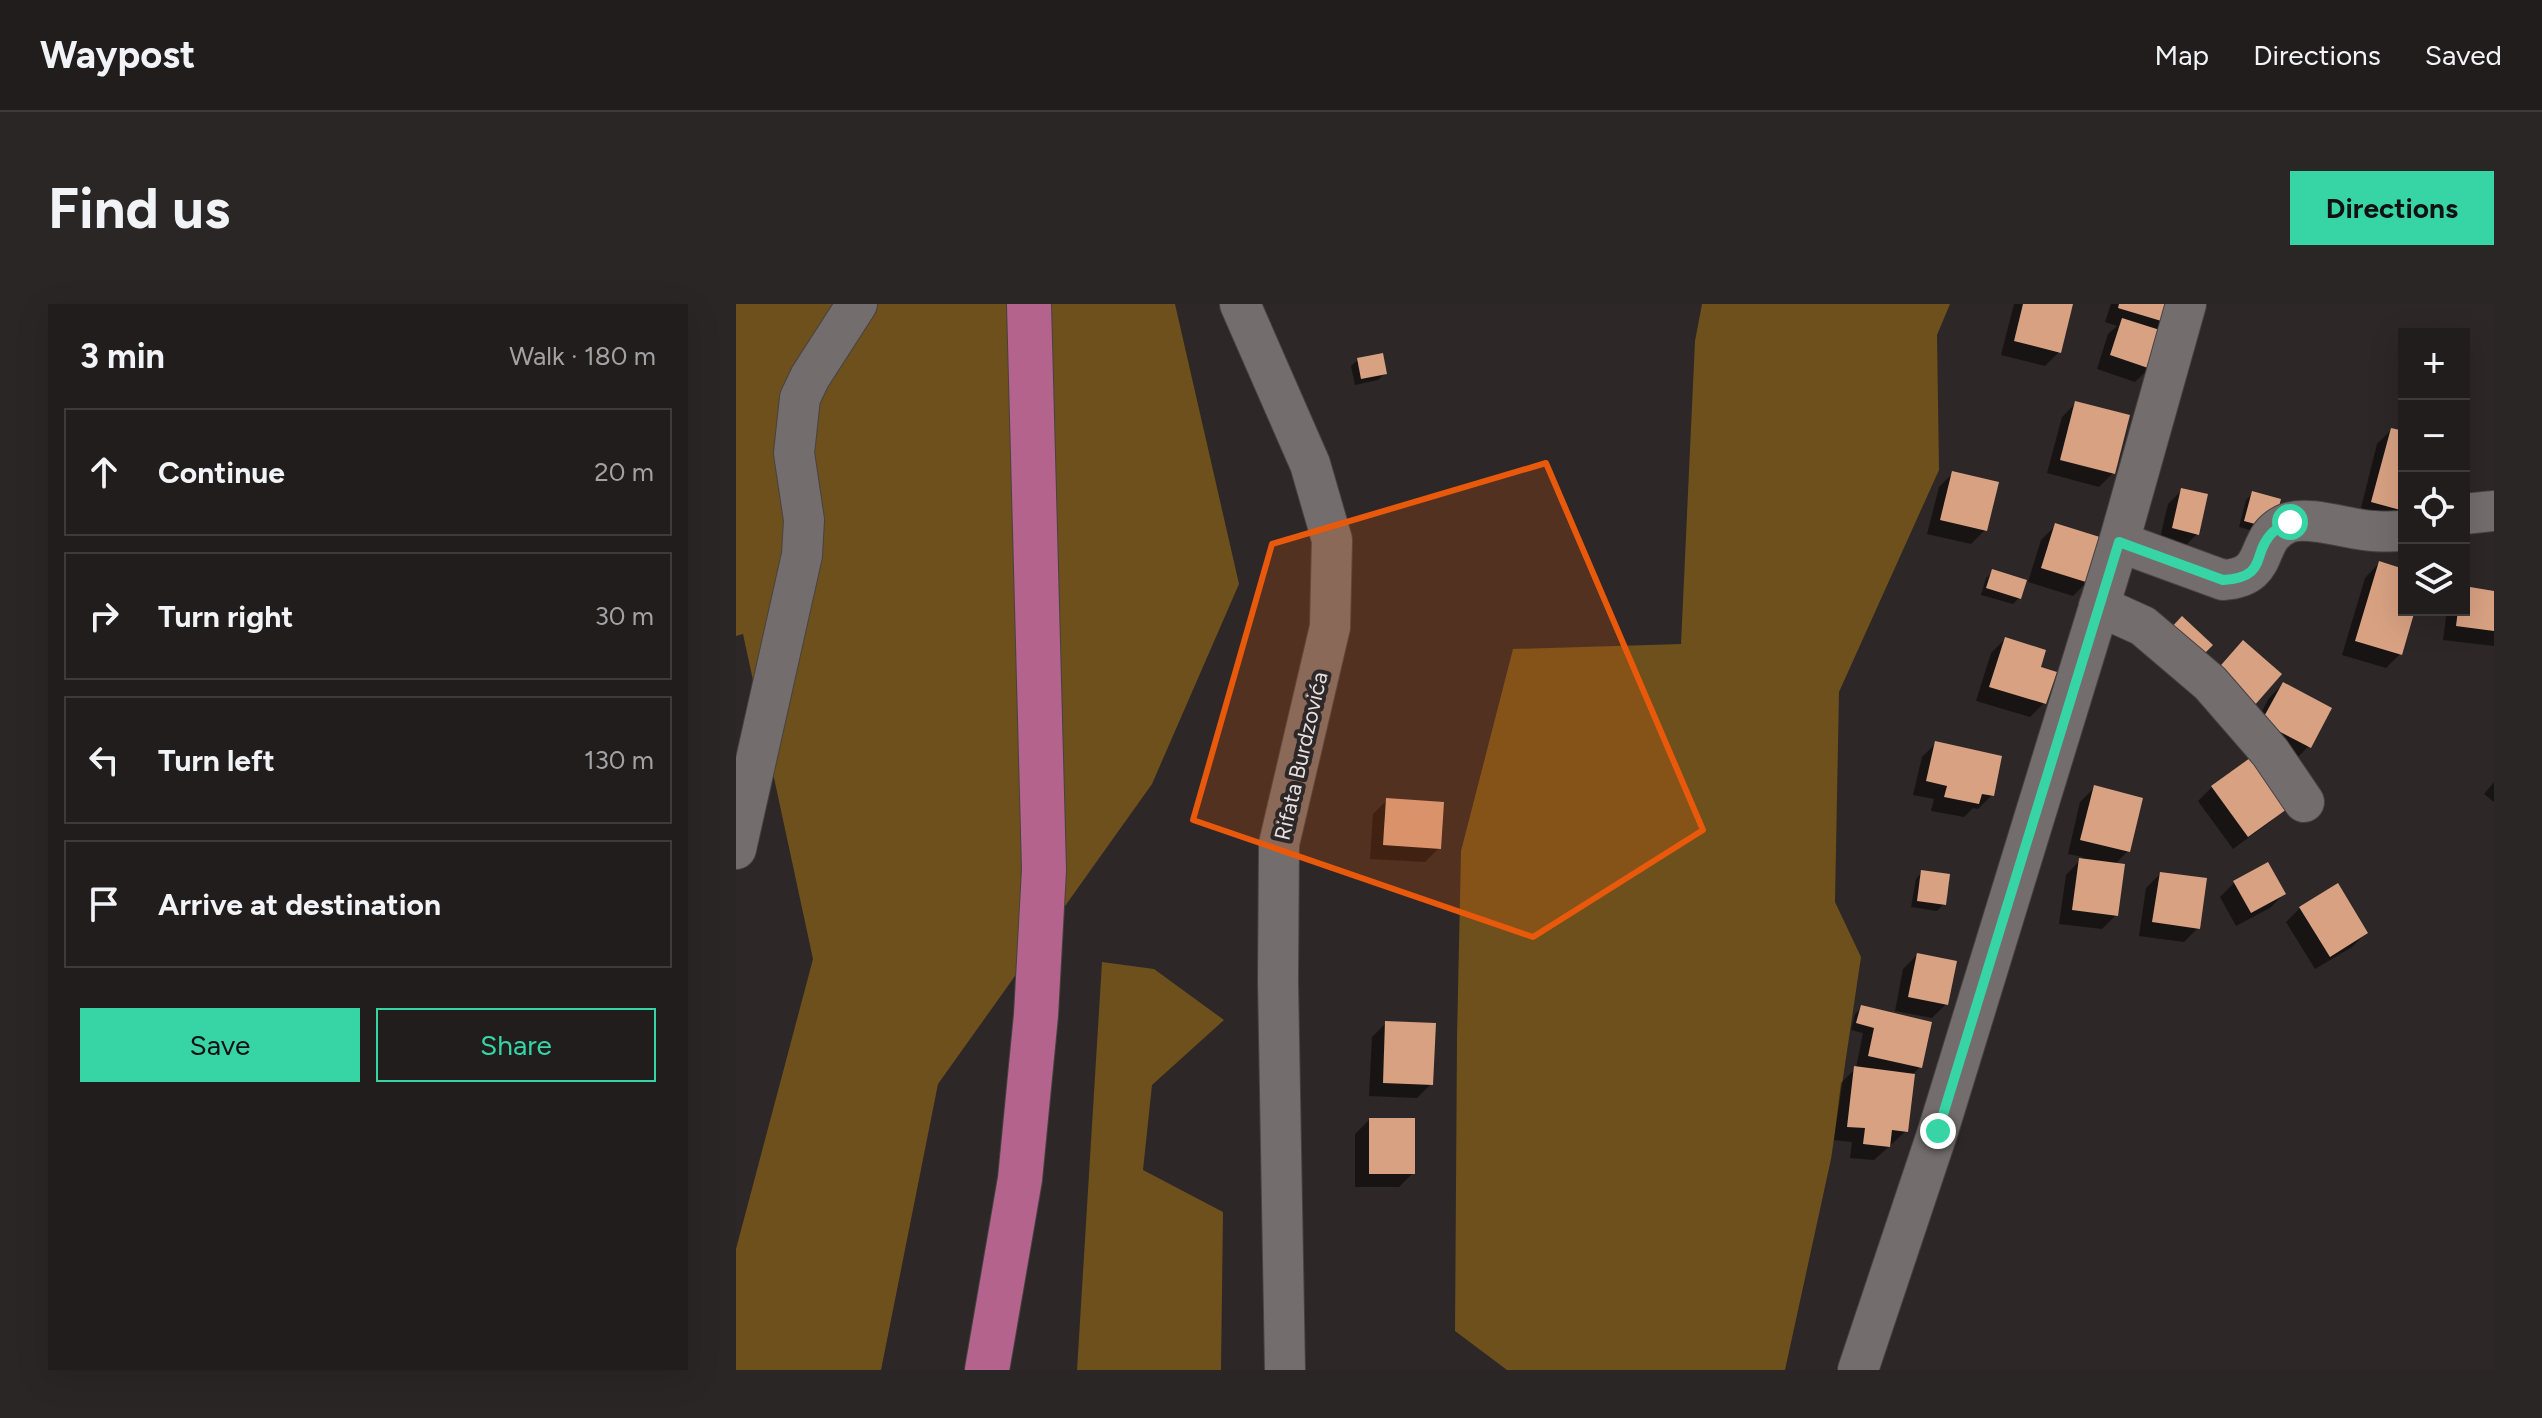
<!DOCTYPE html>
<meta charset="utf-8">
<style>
:root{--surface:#221d1d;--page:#2a2626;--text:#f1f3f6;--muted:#a2a2a4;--line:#3f3b3b;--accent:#37d4a6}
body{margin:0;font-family:Figtree,sans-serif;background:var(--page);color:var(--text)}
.controls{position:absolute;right:24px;top:24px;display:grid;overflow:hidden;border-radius:0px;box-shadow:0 8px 32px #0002}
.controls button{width:72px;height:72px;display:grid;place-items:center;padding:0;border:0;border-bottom:2px solid var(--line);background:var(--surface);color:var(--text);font:40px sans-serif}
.stop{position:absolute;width:24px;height:24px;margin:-18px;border:6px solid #37d4a6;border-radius:50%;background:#fff}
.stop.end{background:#37d4a6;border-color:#fff;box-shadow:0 2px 8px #0008}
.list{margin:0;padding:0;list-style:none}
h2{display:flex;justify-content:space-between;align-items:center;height:104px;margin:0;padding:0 32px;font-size:34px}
h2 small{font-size:26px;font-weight:400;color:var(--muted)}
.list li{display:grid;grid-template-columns:52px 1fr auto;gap:24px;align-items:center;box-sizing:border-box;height:128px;margin:0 16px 16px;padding:0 16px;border:2px solid var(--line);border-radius:0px}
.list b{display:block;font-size:30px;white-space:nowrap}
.list em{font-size:26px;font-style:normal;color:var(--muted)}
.actions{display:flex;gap:16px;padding:24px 32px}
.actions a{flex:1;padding:18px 0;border:2px solid var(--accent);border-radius:0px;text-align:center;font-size:28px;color:var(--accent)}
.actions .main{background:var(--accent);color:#111}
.icon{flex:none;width:44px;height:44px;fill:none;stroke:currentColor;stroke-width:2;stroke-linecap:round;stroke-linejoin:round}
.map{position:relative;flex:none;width:1758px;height:1066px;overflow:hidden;border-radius:0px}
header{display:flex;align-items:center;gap:48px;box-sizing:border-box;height:112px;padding:0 40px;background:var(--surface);border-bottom:2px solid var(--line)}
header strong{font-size:38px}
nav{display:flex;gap:44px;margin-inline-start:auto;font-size:28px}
.intro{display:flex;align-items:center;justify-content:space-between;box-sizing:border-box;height:192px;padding:0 48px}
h1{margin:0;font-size:56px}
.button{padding:20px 36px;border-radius:0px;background:var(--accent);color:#111;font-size:28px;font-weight:700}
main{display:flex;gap:48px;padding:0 48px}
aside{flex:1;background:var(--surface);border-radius:0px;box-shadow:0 8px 32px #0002}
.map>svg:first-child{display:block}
.forest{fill:#6d501b}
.shadow{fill:#0007}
.building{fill:#d8a182}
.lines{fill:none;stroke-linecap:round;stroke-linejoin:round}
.minor-casing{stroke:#474242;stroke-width:42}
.major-casing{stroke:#474242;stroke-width:46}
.minor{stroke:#746d6d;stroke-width:40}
.major{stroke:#b4648c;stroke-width:44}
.route{stroke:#37d4a6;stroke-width:10}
.marked{fill:#e8590c;fill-opacity:0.2;stroke:#e8590c;stroke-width:6;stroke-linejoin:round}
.labels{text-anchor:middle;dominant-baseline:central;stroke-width:8;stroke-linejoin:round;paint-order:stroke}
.street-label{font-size:22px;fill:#e4e0e0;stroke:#2d2727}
</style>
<header>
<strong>Waypost</strong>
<nav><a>Map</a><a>Directions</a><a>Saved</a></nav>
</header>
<div class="intro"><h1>Find us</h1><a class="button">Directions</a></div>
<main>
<aside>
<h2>3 min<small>Walk · 180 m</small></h2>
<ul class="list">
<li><svg class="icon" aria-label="ahead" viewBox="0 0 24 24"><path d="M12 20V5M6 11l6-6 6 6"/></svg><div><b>Continue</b></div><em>20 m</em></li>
<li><svg class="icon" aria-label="right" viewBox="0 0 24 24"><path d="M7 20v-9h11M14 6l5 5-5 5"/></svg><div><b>Turn right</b></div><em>30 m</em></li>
<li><svg class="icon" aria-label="left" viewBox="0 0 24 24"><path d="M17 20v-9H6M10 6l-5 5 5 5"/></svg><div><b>Turn left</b></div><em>130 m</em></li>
<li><svg class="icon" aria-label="arrive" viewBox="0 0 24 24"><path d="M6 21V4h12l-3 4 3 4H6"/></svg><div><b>Arrive at destination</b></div></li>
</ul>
<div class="actions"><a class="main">Save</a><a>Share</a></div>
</aside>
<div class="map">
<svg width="1758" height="1066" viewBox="0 0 1758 1066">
<rect width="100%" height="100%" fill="#2d2727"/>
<g class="forest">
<polygon points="0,0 439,0 503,280 416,480 202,780 145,1066 0,1066 0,945 77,655 7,330 0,332"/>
<polygon points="966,0 1214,0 1201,31 1203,166 1103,388 1099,598 1125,653 1095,855 1049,1066 771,1066 719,1027 721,733 725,547 777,345 945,340 959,37"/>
<polygon points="366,658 418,665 488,716 416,781 407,866 487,908 485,1066 341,1066"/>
</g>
<g class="shadow">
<polygon points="1278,0 1335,0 1323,48 1309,62 1265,51"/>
<polygon points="1375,0 1436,0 1413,64 1399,78 1361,65 1372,30 1381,22 1369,18"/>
<polygon points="622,56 649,69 642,76 619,81 615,62"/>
<polygon points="1340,99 1377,169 1363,183 1311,169 1326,113"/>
<polygon points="1655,126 1668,129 1668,218 1623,212 1641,140"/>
<polygon points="1217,169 1249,226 1235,240 1191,230 1203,183"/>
<polygon points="1446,186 1461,230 1447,244 1423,238 1432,200"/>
<polygon points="1516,190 1528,230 1503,223 1510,196"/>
<polygon points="1319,222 1351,278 1337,292 1292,278 1305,236"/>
<polygon points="1643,259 1668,267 1668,306 1677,306 1664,350 1650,364 1606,351 1629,274"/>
<polygon points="1257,268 1283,294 1277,300 1245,291 1250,274"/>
<polygon points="1728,284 1758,289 1758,342 1707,336 1711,306 1728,306"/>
<polygon points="1269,335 1303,364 1308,399 1294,413 1240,397 1255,349"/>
<polygon points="1547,380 1573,442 1559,456 1513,432 1533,394"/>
<polygon points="1200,439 1256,491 1242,505 1237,504 1228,513 1195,507 1198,495 1177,491 1186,453"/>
<polygon points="1758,478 1758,498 1748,490"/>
<polygon points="1476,483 1548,504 1534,518 1497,545 1462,497"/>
<polygon points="1358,484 1392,547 1378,561 1380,611 1366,625 1323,620 1330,571 1347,553 1332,550 1344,498"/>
<polygon points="651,496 703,544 689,558 634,555 637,510"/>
<polygon points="1186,568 1208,600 1201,607 1175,603 1180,575"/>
<polygon points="1424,570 1462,624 1448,638 1403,632 1410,584"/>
<polygon points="1498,579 1548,590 1534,604 1500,622 1484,593"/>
<polygon points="1564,604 1630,629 1616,643 1579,665 1550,618"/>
<polygon points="1181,651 1210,700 1196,714 1159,707 1167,665"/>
<polygon points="1126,703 1184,763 1176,771 1170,827 1138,856 1114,854 1116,838 1098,836 1105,779 1120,764 1127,729 1115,726 1119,710"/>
<polygon points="650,719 695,780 681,794 633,792 636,733"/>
<polygon points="633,816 677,869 663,883 619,883 619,830"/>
</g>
<g class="building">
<polygon points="1287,0 1337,0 1325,49 1278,37"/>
<polygon points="1383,0 1438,0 1432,19 1382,4"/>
<polygon points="1386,14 1427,27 1415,65 1374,51"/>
<polygon points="647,49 651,70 625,75 621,54"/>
<polygon points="1339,97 1394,111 1379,170 1324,156"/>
<polygon points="1655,124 1668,127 1668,207 1635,198"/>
<polygon points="1216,167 1263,178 1251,227 1204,216"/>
<polygon points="1445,184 1472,190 1463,231 1436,224"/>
<polygon points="1516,187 1545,195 1537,225 1508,217"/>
<polygon points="1319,219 1367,234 1353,279 1305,264"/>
<polygon points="1643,257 1668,265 1668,306 1679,306 1666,351 1619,337"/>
<polygon points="1256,265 1291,276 1285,295 1250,284"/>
<polygon points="1728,282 1758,287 1758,327 1720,322 1722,306 1728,306"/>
<polygon points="1446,312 1477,341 1464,354 1433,326"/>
<polygon points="1269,333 1310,346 1305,363 1321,368 1310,400 1253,383"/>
<polygon points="1507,336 1546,370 1518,402 1479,368"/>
<polygon points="1547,378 1596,404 1575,444 1525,418"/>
<polygon points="1199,437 1266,452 1258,492 1246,490 1243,500 1208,493 1211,482 1190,477"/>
<polygon points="1514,454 1551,505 1512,533 1475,482"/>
<polygon points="1358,481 1407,494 1394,548 1344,536"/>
<polygon points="650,494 708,498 705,545 647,541"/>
<polygon points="1343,554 1389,560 1382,612 1336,606"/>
<polygon points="1532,558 1550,590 1515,609 1497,577"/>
<polygon points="1185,566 1214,570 1210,601 1181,597"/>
<polygon points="1424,568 1471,574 1464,625 1416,618"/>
<polygon points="1602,579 1632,629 1594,653 1563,603"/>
<polygon points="1181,649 1221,657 1212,701 1172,693"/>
<polygon points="1125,701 1196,718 1186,764 1132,752 1138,724 1120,719"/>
<polygon points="649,717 700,719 697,781 647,779"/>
<polygon points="1118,762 1179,770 1172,828 1156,826 1154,843 1127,840 1129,824 1111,823"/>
<rect x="633" y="814" width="46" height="56"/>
</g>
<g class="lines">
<g class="minor-casing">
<g id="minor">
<polyline points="504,0 574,160 596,236 594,323 543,540 542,677 549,1066"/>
<polyline points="1728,210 1758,207"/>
<path d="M1383,238L1487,276C1538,273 1515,234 1552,219C1573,211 1614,226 1637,227C1647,228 1658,227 1668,227"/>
<polyline points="1363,302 1407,322 1474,379 1534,448 1568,498"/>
<polyline points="0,545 66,251 68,216 58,149 64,94 74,73 121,0"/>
<polyline points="1122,1066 1202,827 1383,238 1450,0"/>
</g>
</g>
<g class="major-casing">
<polyline id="major" points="251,1066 284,875 300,711 308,566 293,0"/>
</g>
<use href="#minor" class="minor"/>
<use href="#major" class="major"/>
</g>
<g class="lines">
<path class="route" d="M1202,827L1383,238L1487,276C1533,273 1515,250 1536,229C1541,224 1549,221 1554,218"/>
</g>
<path class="marked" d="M810,159L967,526L797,633L457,516L536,240Z"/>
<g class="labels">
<g class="street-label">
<text transform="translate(565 452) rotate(-77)">Rifata Burdzovića</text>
</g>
</g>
</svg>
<div class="controls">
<button>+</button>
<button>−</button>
<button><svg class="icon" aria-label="locate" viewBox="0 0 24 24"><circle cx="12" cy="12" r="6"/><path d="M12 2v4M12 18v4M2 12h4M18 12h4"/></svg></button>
<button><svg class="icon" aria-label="layers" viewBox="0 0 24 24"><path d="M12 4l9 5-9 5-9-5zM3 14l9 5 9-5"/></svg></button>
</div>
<div class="stop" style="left:1554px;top:218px"></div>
<div class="stop end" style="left:1202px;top:827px"></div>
</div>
</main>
